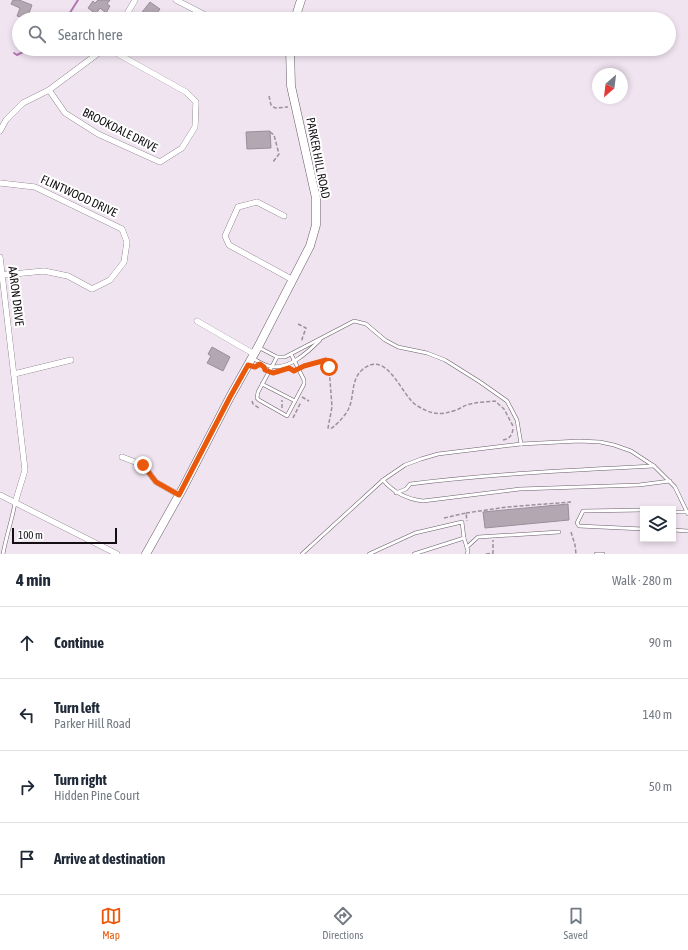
<!DOCTYPE html>
<meta charset="utf-8">
<style>
:root{--surface:#fff;--page:#f6f6f7;--text:#1f2937;--muted:#747a83;--line:#e0e1e3;--accent:#ea580c}
body{margin:0;font-family:"Asap Condensed",sans-serif;background:var(--page);color:var(--text)}
.controls{position:absolute;right:12px;bottom:12px;display:grid;overflow:hidden;border-radius:0px;box-shadow:0 2px 6px #0003}
.controls button{width:36px;height:36px;display:grid;place-items:center;padding:0;border:0;border-bottom:1px solid var(--line);background:var(--surface);color:var(--text);font:20px sans-serif}
.compass{position:absolute;left:592px;top:68px;width:36px;height:36px;border-radius:50%;background:var(--surface);box-shadow:0 2px 6px #0003;rotate:208deg}
.scale{position:absolute;left:12px;bottom:10px;width:105px;box-sizing:border-box;padding-left:4px;border:2px solid #120e12;border-top:0;font-size:11px;line-height:14px;white-space:nowrap;color:#120e12;-webkit-text-stroke:3px #fff;paint-order:stroke}
.stop{position:absolute;width:12px;height:12px;margin:-9px;border:3px solid #ea580c;border-radius:50%;background:#fff}
.stop.end{background:#ea580c;border-color:#fff;box-shadow:0 1px 4px #0008}
.list{margin:0;padding:0;list-style:none}
h2{display:flex;justify-content:space-between;align-items:center;height:52px;margin:0;padding:0 16px;font-size:17px}
h2 small{font-size:13px;font-weight:400;color:var(--muted)}
.list li{display:grid;grid-template-columns:26px 1fr auto;gap:12px;align-items:center;box-sizing:border-box;height:72px;padding:0 16px;border-top:1px solid var(--line)}
.list b{display:block;font-size:15px;white-space:nowrap}
.list p{margin:0;font-size:13px;white-space:nowrap;color:var(--muted)}
.list em{font-size:13px;font-style:normal;color:var(--muted)}
.icon{flex:none;width:22px;height:22px;fill:none;stroke:currentColor;stroke-width:2;stroke-linecap:round;stroke-linejoin:round}
.map{position:relative;flex:none;width:688px;height:554px;overflow:hidden}
.search{position:absolute;background:var(--surface);box-shadow:0 2px 6px #0003;left:12px;right:12px;top:12px;height:44px;display:flex;align-items:center;gap:10px;box-sizing:border-box;padding:0 14px;border-radius:22px;color:var(--muted);font-size:15px}
.sheet{height:340px;background:var(--surface)}
nav{display:flex;justify-content:space-around;align-items:center;box-sizing:border-box;height:56px;border-top:1px solid var(--line);background:var(--surface);font-size:11px;color:var(--muted)}
nav a{display:grid;justify-items:center;gap:2px}
nav .on{color:var(--accent)}
.map>svg:first-child{display:block}
.lines{fill:none;stroke-linecap:round;stroke-linejoin:round}
.stream{stroke:#b477b3;stroke-width:2}
.building{fill:#b3a7b2;stroke:#998e99}
.lane-casing{stroke:#685e68;stroke-width:4}
.street-casing{stroke:#685e68;stroke-width:6}
.secondary-casing{stroke:#685e68;stroke-width:9}
.path{stroke:#9a919a;stroke-width:1.5;stroke-dasharray:4 2;stroke-linecap:butt}
.lane{stroke:#fff;stroke-width:3}
.street{stroke:#fff;stroke-width:5.5}
.secondary{stroke:#fff;stroke-width:8}
.route{stroke:#ea580c;stroke-width:5}
.labels{text-anchor:middle;dominant-baseline:central;stroke-width:4;stroke-linejoin:round;paint-order:stroke}
.street-label{font-size:12px;fill:#120e12;stroke:#fff}
</style>
<div class="map">
<svg width="688" height="554" viewBox="0 0 688 554">
<rect width="100%" height="100%" fill="#f0e4f0"/>
<g class="lines">
<g class="stream">
<polyline points="66,19 78,0"/>
<polyline points="14,53 17,55 29,49"/>
</g>
</g>
<g class="building">
<polygon points="13,0 19,0 32,5 27,19 17,16 20,8 11,4"/>
<polygon points="98,0 110,0 107,4 110,6 106,13 100,8 96,14 88,8 93,1 95,3"/>
<polygon points="150,2 160,9 153,19 144,19 139,16"/>
<polygon points="270,131 271,148 247,149 246,132"/>
<polygon points="212,347 230,357 223,371 207,363 211,356 208,354"/>
<polygon points="568,504 569,520 485,528 483,512"/>
</g>
<g class="lines">
<g class="lane-casing">
<g id="lane">
<polyline points="258,347 277,357 285,357 354,321 366,324 385,340 398,347 427,353 445,360 480,382 507,401 517,420 521,444"/>
<polyline points="277,357 258,392 257,398 259,400 287,416 304,384 304,380 291,354"/>
<path d="M252,358C258,361 264,365 269,366C288,371 308,352 320,340"/>
<polyline points="262,384 295,401"/>
<path d="M383,480C393,492 407,499 423,501L520,489L639,485L670,481"/>
<path d="M396,493L406,489L410,484C491,474 572,470 654,466"/>
<polyline points="643,510 583,511 577,523 579,526 643,529"/>
<polyline points="673,512 688,512"/>
<polyline points="673,530 688,531"/>
<polyline points="464,538 468,551 467,554"/>
<polyline points="467,547 478,537 559,532"/>
<path d="M3,554C6,537 12,520 15,503"/>
<polyline points="302,554 383,480 405,465 421,459 438,454 521,444 579,441 600,442 614,445 631,451 654,466 675,487 688,514"/>
<polyline points="369,554 415,533 462,522 464,538 414,554"/>
<polyline points="596,554 603,554"/>
</g>
</g>
<g class="street-casing">
<g id="street">
<polyline points="176,0 207,16 219,19"/>
<polyline points="124,19 135,0"/>
<polyline points="49,90 65,113 98,134 160,162 182,148 195,127 196,102 186,92 109,49"/>
<polyline points="0,131 6,120 23,103 49,90 104,49"/>
<polyline points="0,183 35,187 122,229 127,242 124,262 110,280 92,289 68,276 44,271 3,275"/>
<polyline points="284,216 257,202 238,207 225,236 229,245 293,280"/>
<polyline points="0,257 25,470 15,503"/>
<polyline points="197,321 254,354"/>
<polyline points="14,374 71,360"/>
<polyline points="122,457 143,465 156,482 179,495"/>
<polyline points="0,495 117,554"/>
</g>
</g>
<g class="secondary-casing">
<g id="secondary">
<polyline points="295,19 301,0"/>
<polyline points="146,554 183,488 230,397 258,347 310,246 316,225 316,198 291,86 290,49"/>
</g>
</g>
<g class="path">
<polyline points="269,96 271,105 275,108 288,107"/>
<polyline points="270,132 274,135 279,154 273,162"/>
<polyline points="298,324 306,328 302,339 303,342"/>
<path d="M303,367L326,360L329,367L332,407L328,428H332C338,423 344,417 348,410C355,397 350,381 362,370C387,348 401,395 416,405C430,414 440,416 456,410C460,409 463,406 467,405C476,402 486,402 495,401L504,409L513,426"/>
<polyline points="302,397 309,401"/>
<polyline points="252,401 253,404 259,408"/>
<polyline points="282,408 282,400"/>
<polyline points="293,418 301,402"/>
<path d="M503,440C509,439 512,436 513,429"/>
<polyline points="466,513 507,507 571,502"/>
<polyline points="444,518 466,513 467,521"/>
<polyline points="571,532 575,545 576,554"/>
<polyline points="486,554 493,553 493,540"/>
</g>
<use href="#lane" class="lane"/>
<use href="#street" class="street"/>
<use href="#secondary" class="secondary"/>
</g>
<g class="lines">
<polyline class="route" points="143,465 156,482 179,495 230,397 248,365 255,367 260,364 264,367 265,370 273,373 289,368 294,371 304,366 326,360 329,367"/>
</g>
<g class="labels">
<g class="street-label">
<text transform="translate(120 130) rotate(27)">BROOKDALE DRIVE</text>
<text transform="translate(318 158) rotate(79)">PARKER HILL ROAD</text>
<text transform="translate(79 196) rotate(25)">FLINTWOOD DRIVE</text>
<text transform="translate(16 296) rotate(83)">AARON DRIVE</text>
</g>
</g>
</svg>
<div class="controls">
<button><svg class="icon" aria-label="layers" viewBox="0 0 24 24"><path d="M12 4l9 5-9 5-9-5zM3 14l9 5 9-5"/></svg></button>
</div>
<svg class="compass" viewBox="-18 -18 36 36"><path d="M0-13l5 13h-10z" fill="#e53935"/><path d="M0 13l5-13h-10z" fill="#747a83"/></svg>
<div class="scale">100 m</div>
<div class="stop" style="left:329px;top:367px"></div>
<div class="stop end" style="left:143px;top:465px"></div>
<div class="search"><svg class="icon" aria-label="search" viewBox="0 0 24 24"><circle cx="10" cy="10" r="6"/><path d="M15 15l6 6"/></svg>Search here</div>
</div>
<section class="sheet">
<h2>4 min<small>Walk · 280 m</small></h2>
<ul class="list">
<li><svg class="icon" aria-label="ahead" viewBox="0 0 24 24"><path d="M12 20V5M6 11l6-6 6 6"/></svg><div><b>Continue</b></div><em>90 m</em></li>
<li><svg class="icon" aria-label="left" viewBox="0 0 24 24"><path d="M17 20v-9H6M10 6l-5 5 5 5"/></svg><div><b>Turn left</b><p>Parker Hill Road</p></div><em>140 m</em></li>
<li><svg class="icon" aria-label="right" viewBox="0 0 24 24"><path d="M7 20v-9h11M14 6l5 5-5 5"/></svg><div><b>Turn right</b><p>Hidden Pine Court</p></div><em>50 m</em></li>
<li><svg class="icon" aria-label="arrive" viewBox="0 0 24 24"><path d="M6 21V4h12l-3 4 3 4H6"/></svg><div><b>Arrive at destination</b></div></li>
</ul>
</section>
<nav>
<a class="on"><svg class="icon" aria-label="map" viewBox="0 0 24 24"><path d="M3 6l6-2 6 2 6-2v14l-6 2-6-2-6 2zM9 4v14M15 6v14"/></svg>Map</a>
<a><svg class="icon" aria-label="directions" viewBox="0 0 24 24"><path d="M12 3l9 9-9 9-9-9zM9 14v-3h6M13 9l2 2-2 2"/></svg>Directions</a>
<a><svg class="icon" aria-label="saved" viewBox="0 0 24 24"><path d="M7 4h10v16l-5-4-5 4z"/></svg>Saved</a>
</nav>
